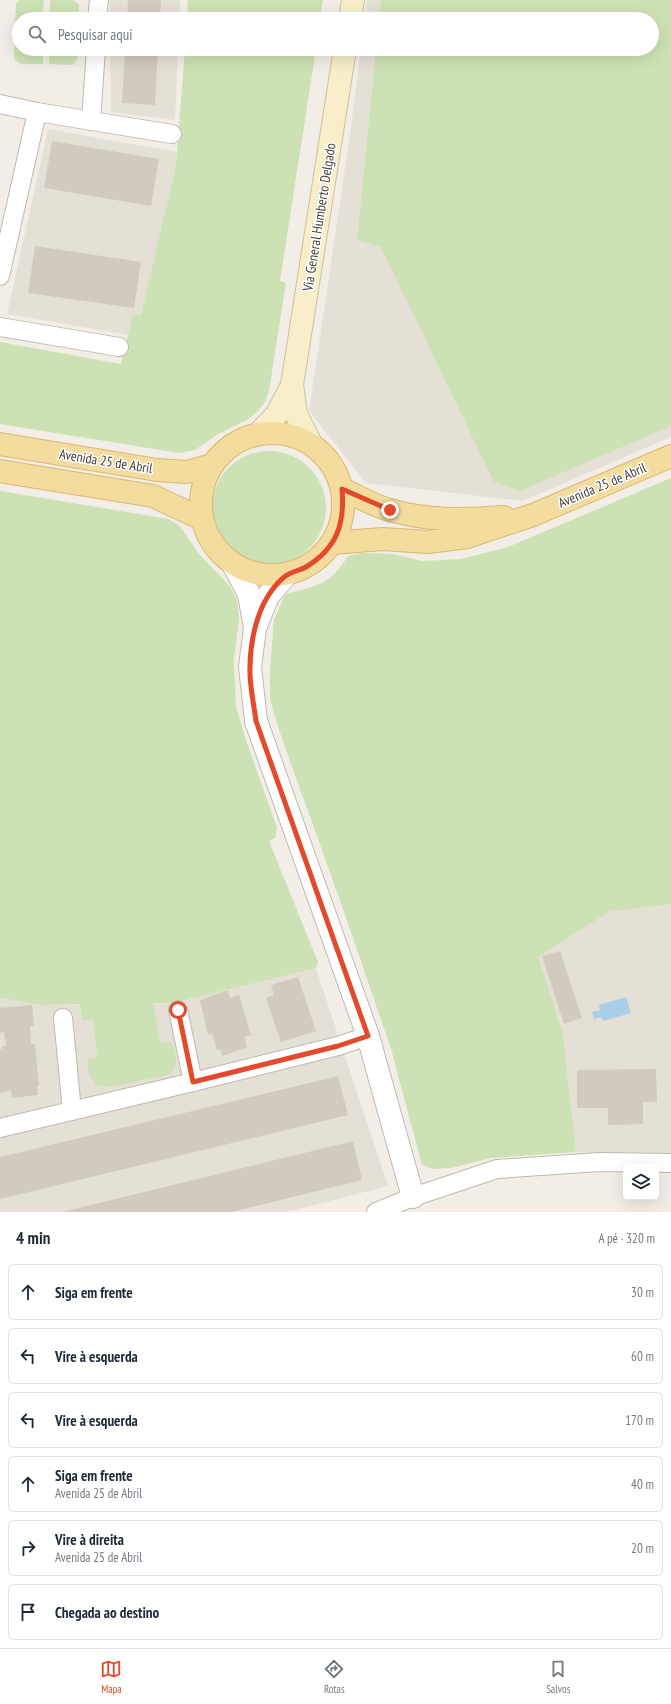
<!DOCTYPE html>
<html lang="pt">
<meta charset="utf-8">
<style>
:root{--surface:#fff;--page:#f2f2f3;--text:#1f2937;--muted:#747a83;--line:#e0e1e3;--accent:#e4492b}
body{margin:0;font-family:"PT Sans Narrow",sans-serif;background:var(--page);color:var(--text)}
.controls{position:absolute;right:12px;bottom:12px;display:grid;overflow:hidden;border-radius:6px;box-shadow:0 4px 16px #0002}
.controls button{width:36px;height:36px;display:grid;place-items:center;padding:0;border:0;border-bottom:1px solid var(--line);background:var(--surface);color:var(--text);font:20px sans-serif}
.stop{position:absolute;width:12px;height:12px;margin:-9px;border:3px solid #e4492b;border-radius:50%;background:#fff}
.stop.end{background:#e4492b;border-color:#fff;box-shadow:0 1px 4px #0008}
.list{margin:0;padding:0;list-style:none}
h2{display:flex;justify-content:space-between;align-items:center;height:52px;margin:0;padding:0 16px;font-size:17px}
h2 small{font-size:13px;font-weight:400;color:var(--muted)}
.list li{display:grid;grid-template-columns:26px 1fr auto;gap:12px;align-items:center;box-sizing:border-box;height:56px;margin:0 8px 8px;padding:0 8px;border:1px solid var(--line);border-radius:6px}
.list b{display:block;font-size:15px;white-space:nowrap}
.list p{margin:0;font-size:13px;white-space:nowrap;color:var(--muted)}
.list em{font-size:13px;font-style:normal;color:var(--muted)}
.icon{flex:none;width:22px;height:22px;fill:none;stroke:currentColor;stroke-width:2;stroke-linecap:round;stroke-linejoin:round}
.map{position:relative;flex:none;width:671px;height:1212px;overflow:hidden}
.search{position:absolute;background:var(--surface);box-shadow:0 4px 16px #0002;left:12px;right:12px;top:12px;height:44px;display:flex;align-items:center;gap:10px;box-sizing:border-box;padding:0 14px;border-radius:22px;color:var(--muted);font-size:15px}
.sheet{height:436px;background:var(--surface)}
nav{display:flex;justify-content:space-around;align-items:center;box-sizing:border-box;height:56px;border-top:1px solid var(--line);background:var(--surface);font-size:11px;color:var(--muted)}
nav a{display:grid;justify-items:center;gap:2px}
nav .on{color:var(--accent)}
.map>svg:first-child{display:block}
.residential{fill:#e5e0d6}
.green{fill:#cde2b4}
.water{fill:#a9cee9}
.building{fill:#d2cabd}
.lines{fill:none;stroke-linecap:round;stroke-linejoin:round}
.minor-casing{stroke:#bfb9ad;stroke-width:20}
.tertiary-casing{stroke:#bfb9ad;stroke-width:24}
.secondary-casing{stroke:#cdc19b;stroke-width:24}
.primary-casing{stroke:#d7b96f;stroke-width:24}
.minor{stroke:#fff;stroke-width:18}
.tertiary{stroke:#fff;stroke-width:22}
.secondary{stroke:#f9eeca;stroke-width:22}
.primary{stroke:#f4dc9e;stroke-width:22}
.route{stroke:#e4492b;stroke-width:5}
.labels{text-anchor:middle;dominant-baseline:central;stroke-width:3;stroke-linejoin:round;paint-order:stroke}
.street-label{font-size:14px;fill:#443f37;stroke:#fff}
</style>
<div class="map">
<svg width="671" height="1212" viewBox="0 0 671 1212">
<rect width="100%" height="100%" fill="#f2eee7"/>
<g class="residential">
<rect x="110" y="0" width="70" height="19"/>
<polygon points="367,0 671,0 671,437 523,501 366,483 309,411 350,135 361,49 652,49 652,19 365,19"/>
<polygon points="110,49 178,49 175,120 111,112"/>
<polygon points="48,129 177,152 176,165 140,337 7,314"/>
<polygon points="671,904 671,1155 576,1152 563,1033 537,957 609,912"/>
<polygon points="316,968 388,1186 287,1212 0,1212 0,998 44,1005 173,1003"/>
</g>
<g class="green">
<polygon points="19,0 44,0 43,11 36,19 19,19 19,27 15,27 16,4"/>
<polygon points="50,0 72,0 79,4 79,19 56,19 50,13"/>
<polygon points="188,0 323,0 320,19 187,19"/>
<polygon points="381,0 671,0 671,426 520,491 494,482 381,247 357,240 376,49 652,49 652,19 379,19"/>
<polygon points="15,34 19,34 19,49 41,49 43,51 43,64 21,64 14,59"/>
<polygon points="52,49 78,49 78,58 73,65 49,64 49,52"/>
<polygon points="185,49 316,49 280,281 286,283 269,391 265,402 257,412 247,420 218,434 195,450 179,453 0,424 0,342 121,364 133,314 141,315 176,165"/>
<circle cx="269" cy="508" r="57"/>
<path d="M671,478V904L609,912L538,957L563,1033L576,1152L491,1158L451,1168L433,1169L422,1165L391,1049L342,906L280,733L270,699V670L274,619L285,595C297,590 310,589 322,583C332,578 342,566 348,556L363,553L393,554L422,561L461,559L508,547Z"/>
<path d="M0,491L168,519L180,526L199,554L229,585L237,599L239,619L234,659L236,707L246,740L277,828L275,838L269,841L318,962L316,968L173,1003H153L161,1043L170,1042C178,1052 179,1067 168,1075L111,1087L97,1085L89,1074L87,1059L97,1057L93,1020H82L80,1004L44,1005L0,998Z"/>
</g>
<polygon class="water" points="626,997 631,1013 603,1021 601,1017 594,1019 592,1012 600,1010 599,1005"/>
<g class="building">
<polygon points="128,0 161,0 160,19 127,19"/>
<polygon points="125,49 158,49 155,105 122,103"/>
<polygon points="52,141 159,159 151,206 44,188"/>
<polygon points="35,246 141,262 134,308 28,293"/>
<polygon points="560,951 582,1018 564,1024 542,956"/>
<polygon points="298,977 316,1031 281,1042 266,998 274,995 271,985"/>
<polygon points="228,990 230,998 239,995 251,1035 244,1037 247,1047 223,1056 220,1049 217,1051 212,1033 208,1035 200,1000"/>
<polygon points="32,1005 34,1026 30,1026 31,1044 35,1044 39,1086 37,1086 38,1095 12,1098 11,1091 0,1093 0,1049 2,1049 2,1046 6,1046 4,1032 0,1033 0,1008"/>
<polygon points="656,1069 657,1102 643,1102 643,1124 608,1125 608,1108 577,1108 577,1070"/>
<polygon points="338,1076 348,1115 0,1199 0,1157"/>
<polygon points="353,1141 362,1180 231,1212 62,1212"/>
</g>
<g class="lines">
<g class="minor-casing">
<g id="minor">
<polyline points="97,19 99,0"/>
<polyline points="0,104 37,112 172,134"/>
<polyline points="91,121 96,49"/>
<polyline points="0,276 37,112"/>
<polyline points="0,327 119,347"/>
<polyline points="178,1010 193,1082"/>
<polyline points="63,1018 72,1111"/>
<polyline points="0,1128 193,1082 338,1046 368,1036"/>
<polyline points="376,1212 413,1197 497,1169 599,1162 671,1163"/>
</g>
</g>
<g class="tertiary-casing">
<g id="tertiary">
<polyline points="233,564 249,594 255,628"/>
<polyline points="287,574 268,596 255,628 250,667 256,721 368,1036 413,1197"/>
</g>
</g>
<g class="secondary-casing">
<g id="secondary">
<polyline points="350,19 353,0"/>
<polyline points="292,385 296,414 311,444"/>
<polyline points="258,434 277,414 292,385 345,49"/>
</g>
</g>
<g class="primary-casing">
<g id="primary">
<circle cx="272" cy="504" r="71"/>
<polyline points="0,444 157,470 187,472 212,465"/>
<polyline points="0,471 153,496 202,519"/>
<path d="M342,489C358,496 374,506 390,510C427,521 466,520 504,517"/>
<polyline points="332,543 383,539 428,542 467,537 533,515 671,456"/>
</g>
</g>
<use href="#minor" class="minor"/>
<use href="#tertiary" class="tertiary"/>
<use href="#secondary" class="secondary"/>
<use href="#primary" class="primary"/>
</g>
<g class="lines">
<path class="route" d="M178,1010L193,1082L338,1046L368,1036L256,721C254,704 249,684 250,667C250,644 256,615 268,596C272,589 282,577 289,574C294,571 301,570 306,567C337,548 345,524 342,489L390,510"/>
</g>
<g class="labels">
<g class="street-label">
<text transform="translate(319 217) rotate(-81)">Via General Humberto Delgado</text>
<text transform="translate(106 461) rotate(9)">Avenida 25 de Abril</text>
<text transform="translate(602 485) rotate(-23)">Avenida 25 de Abril</text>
</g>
</g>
</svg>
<div class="controls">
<button><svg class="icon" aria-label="layers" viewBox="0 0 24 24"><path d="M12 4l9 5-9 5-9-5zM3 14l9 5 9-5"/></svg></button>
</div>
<div class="stop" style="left:178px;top:1010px"></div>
<div class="stop end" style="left:390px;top:510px"></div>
<div class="search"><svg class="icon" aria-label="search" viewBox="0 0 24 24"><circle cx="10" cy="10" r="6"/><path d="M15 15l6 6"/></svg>Pesquisar aqui</div>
</div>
<section class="sheet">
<h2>4 min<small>A pé · 320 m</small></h2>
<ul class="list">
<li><svg class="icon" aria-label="ahead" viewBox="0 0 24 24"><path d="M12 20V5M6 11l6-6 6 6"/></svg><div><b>Siga em frente</b></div><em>30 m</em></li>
<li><svg class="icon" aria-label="left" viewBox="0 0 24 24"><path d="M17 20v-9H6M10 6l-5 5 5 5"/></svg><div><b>Vire à esquerda</b></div><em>60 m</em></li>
<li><svg class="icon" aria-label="left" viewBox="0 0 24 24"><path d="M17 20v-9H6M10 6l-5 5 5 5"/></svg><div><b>Vire à esquerda</b></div><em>170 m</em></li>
<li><svg class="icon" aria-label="ahead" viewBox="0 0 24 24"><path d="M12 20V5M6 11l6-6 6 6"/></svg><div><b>Siga em frente</b><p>Avenida 25 de Abril</p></div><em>40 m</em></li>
<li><svg class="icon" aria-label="right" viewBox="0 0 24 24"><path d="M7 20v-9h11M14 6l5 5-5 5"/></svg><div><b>Vire à direita</b><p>Avenida 25 de Abril</p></div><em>20 m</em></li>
<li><svg class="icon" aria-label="arrive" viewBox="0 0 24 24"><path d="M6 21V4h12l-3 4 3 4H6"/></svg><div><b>Chegada ao destino</b></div></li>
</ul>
</section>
<nav>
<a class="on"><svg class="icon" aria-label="map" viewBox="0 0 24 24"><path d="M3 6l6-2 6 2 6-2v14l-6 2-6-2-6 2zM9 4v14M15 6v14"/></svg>Mapa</a>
<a><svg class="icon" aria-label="directions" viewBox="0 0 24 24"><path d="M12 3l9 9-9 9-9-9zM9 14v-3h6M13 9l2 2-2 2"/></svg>Rotas</a>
<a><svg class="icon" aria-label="saved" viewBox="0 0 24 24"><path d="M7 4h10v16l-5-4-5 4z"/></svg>Salvos</a>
</nav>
